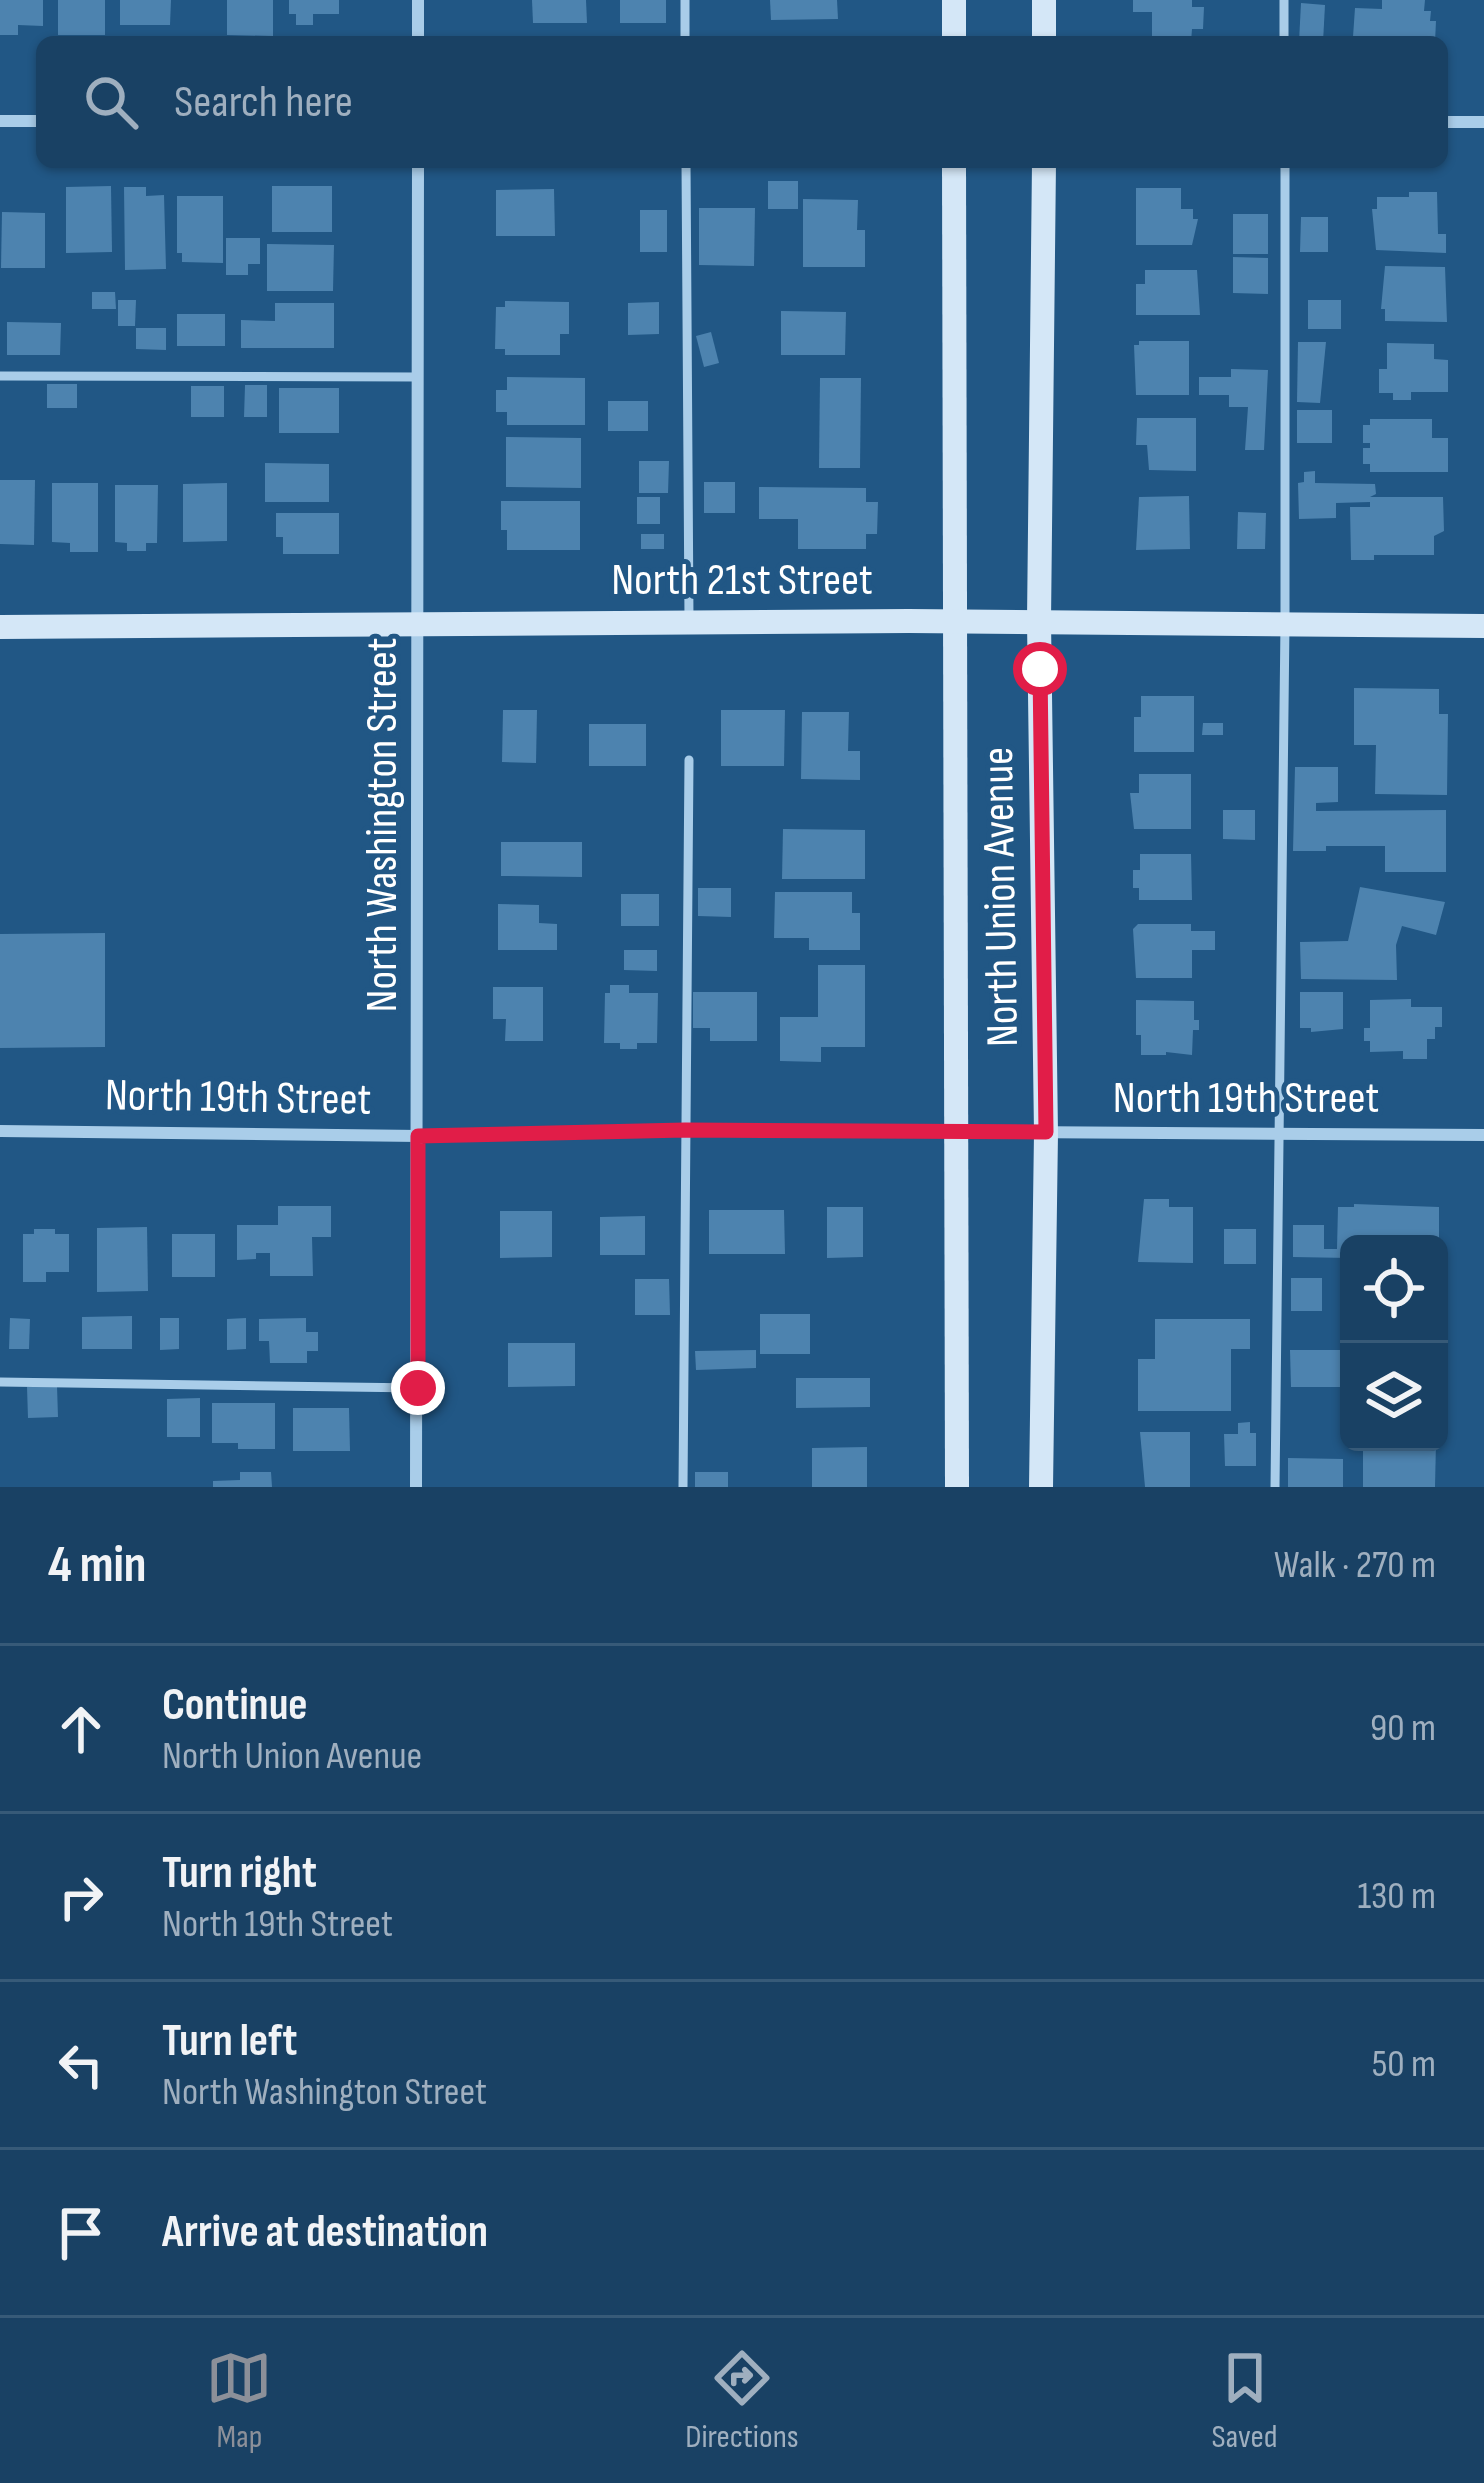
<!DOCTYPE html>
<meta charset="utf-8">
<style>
:root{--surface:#194164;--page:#264c6d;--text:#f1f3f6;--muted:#9fafbf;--line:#375a78;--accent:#8c9099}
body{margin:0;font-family:"Sofia Sans Condensed",sans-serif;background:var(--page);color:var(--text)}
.controls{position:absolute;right:36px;bottom:36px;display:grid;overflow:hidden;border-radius:18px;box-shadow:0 3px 9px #0004}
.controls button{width:108px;height:108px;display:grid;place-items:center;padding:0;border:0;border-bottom:3px solid var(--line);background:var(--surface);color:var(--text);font:60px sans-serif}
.stop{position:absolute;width:36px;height:36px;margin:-27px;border:9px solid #e11d48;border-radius:50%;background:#fff}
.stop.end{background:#e11d48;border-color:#fff;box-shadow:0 3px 12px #0008}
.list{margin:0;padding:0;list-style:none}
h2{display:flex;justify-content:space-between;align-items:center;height:156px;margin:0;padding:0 48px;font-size:51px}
h2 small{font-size:39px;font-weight:400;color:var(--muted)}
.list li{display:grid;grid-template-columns:78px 1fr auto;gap:36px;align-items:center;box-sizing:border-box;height:168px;padding:0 48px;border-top:3px solid var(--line)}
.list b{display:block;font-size:45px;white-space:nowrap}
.list p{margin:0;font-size:39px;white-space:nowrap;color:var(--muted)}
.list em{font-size:39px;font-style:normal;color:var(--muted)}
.icon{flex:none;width:66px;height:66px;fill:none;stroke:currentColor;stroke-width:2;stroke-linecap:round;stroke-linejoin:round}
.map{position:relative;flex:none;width:1484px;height:1487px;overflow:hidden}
.search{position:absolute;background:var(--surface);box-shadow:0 3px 9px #0004;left:36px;right:36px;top:36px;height:132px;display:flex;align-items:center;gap:30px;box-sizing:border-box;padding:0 42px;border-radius:18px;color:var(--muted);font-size:45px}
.sheet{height:828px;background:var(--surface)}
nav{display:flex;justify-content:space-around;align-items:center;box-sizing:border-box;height:168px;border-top:3px solid var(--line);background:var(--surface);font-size:33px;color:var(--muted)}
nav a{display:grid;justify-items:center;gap:6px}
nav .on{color:var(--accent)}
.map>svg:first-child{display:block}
.building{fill:#4d83af}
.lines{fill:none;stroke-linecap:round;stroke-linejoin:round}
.lane{stroke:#a9cde9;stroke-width:9}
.street{stroke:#a9cde9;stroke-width:12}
.secondary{stroke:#d4e7f7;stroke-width:24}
.route{stroke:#e11d48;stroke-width:15}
.labels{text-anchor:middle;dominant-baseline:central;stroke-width:10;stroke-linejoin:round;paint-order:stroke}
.street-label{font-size:45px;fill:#fff;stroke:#215785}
</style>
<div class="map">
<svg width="1484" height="1487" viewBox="0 0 1484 1487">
<rect width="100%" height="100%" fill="#215785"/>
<g class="building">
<polygon points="0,0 43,0 43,26 18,25 18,35 0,35"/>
<rect x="58" y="0" width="47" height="35"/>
<polygon points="120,0 171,0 170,25 120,25"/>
<polygon points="227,0 273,0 273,36 227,35"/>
<polygon points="289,0 339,0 339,14 313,14 313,25 296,25 296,14 289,14"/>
<polygon points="532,0 586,0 587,23 533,23"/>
<rect x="620" y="0" width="46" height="23"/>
<polygon points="770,0 837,0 838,19 771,20"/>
<polygon points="1133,0 1192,0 1192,7 1204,7 1203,29 1192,29 1191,42 1152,42 1152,12 1133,12"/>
<polygon points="1382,0 1425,0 1424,11 1431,11 1430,21 1436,21 1435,42 1379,42 1379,38 1353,37 1355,8 1382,9"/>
<polygon points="1301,3 1325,5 1323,42 1299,42"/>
<rect x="768" y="181" width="30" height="28"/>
<polygon points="111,186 112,252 66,253 66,187"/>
<rect x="272" y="186" width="60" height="46"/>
<polygon points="124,187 146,187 146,196 164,195 166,269 125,270"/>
<polygon points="1136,188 1181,188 1181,209 1193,209 1193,219 1198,219 1192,245 1136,245"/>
<polygon points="554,189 555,236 496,236 496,190"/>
<polygon points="1409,192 1437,192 1438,234 1446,234 1446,253 1376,250 1372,209 1377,209 1377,197 1409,197"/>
<polygon points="177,196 223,196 223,263 182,262 182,253 177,253"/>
<polygon points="803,199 858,200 857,230 865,230 865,267 803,267"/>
<polygon points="699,208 755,208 754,266 699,265"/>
<rect x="640" y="210" width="27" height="42"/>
<polygon points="2,212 45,213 45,268 1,268"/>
<rect x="1233" y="214" width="35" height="40"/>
<polygon points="1301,217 1328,217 1328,252 1300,252"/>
<polygon points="226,238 260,238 260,264 248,264 248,275 226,275"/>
<polygon points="267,244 334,245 333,291 267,291"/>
<polygon points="1233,257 1268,258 1268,294 1233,293"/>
<polygon points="1385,266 1445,267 1447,322 1385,321 1385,309 1381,309"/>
<polygon points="1145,270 1197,270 1200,315 1136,315 1136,284 1145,284"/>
<polygon points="92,292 115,292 116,309 92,309"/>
<polygon points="118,300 136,300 135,326 118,326"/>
<rect x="1308" y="300" width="33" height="29"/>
<polygon points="505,301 569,302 569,334 560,334 560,355 505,355 505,349 495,349 496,307 505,307"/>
<polygon points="659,302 659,334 628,335 628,303"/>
<polygon points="275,303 334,303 334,348 241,348 241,320 275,321"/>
<polygon points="781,311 846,312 845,355 781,355"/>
<rect x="177" y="314" width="48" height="32"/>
<polygon points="7,322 61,323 60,355 7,355"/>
<polygon points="136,328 166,328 166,350 136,349"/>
<polygon points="711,332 719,363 704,367 696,336"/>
<polygon points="1139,341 1189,341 1189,395 1136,395 1134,345 1139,345"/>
<polygon points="1298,342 1326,342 1320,403 1297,402"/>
<polygon points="1387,343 1434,344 1434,359 1448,360 1448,392 1411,392 1411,400 1393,400 1393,393 1379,393 1379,369 1387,369"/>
<polygon points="1231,369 1268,370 1264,450 1245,450 1248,407 1229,407 1229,395 1199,395 1199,377 1231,377"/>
<polygon points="507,377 585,378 585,425 507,425 507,412 496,412 496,390 507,390"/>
<polygon points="820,378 861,378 860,468 819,468"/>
<rect x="47" y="384" width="30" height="24"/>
<polygon points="245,385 267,385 267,417 244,417"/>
<rect x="191" y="386" width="33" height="31"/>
<rect x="279" y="388" width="60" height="45"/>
<rect x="608" y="401" width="40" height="30"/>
<rect x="1297" y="410" width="35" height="33"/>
<polygon points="1137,418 1196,418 1196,471 1149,470 1147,445 1136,445"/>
<polygon points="1370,419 1432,419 1432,438 1448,438 1448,472 1370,472 1370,464 1363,464 1363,448 1370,448 1370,443 1363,443 1363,425 1370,425"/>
<polygon points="506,437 581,438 581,488 506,487"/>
<polygon points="639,461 669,461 668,493 639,493"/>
<polygon points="265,463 329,464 329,502 265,502"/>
<polygon points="1315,471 1315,483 1375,484 1376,494 1370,497 1443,497 1444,531 1434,536 1434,555 1374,555 1374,560 1351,560 1350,507 1370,507 1370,502 1336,503 1336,518 1299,519 1298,483 1304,482 1304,472"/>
<polygon points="0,480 35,480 34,545 0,544"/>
<rect x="704" y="482" width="31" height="31"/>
<polygon points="52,483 98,483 98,552 70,552 70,543 52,542"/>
<polygon points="227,483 227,541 183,542 183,484"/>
<polygon points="115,485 158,485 157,543 146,543 146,551 127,551 127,543 115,542"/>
<polygon points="759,487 866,488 866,502 878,502 877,534 866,534 866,549 798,549 798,519 759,519"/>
<polygon points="1189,496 1190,549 1136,550 1139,497"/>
<rect x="637" y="497" width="23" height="27"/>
<polygon points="501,501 580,501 580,550 507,550 507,530 501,530"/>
<polygon points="1238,512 1266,513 1265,549 1237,549"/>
<polygon points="276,513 339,513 339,554 283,554 283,537 276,537"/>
<rect x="641" y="534" width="23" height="15"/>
<polygon points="1354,688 1439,689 1439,714 1448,714 1447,795 1375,794 1376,745 1354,745"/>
<polygon points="1141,696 1194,696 1194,752 1134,752 1134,717 1141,717"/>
<polygon points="503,710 537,710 536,763 502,762"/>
<polygon points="721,710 785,710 784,766 721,766"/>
<polygon points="802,712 849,712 848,751 860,751 860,780 801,779"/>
<polygon points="1203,723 1223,723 1223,735 1202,735"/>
<rect x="589" y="724" width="57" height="42"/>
<polygon points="1295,767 1338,767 1338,802 1316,803 1316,811 1446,810 1446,872 1385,872 1385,846 1326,846 1326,851 1293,851"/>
<polygon points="1139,774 1191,774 1191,829 1134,829 1130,793 1139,793"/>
<polygon points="1223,810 1255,810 1255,840 1223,839"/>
<polygon points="783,829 865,830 865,879 782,879"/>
<polygon points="501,842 582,842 582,877 501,876"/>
<polygon points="1140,854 1191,854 1192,900 1139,900 1139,888 1133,888 1133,870 1140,870"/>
<polygon points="1360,887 1445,902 1436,935 1402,926 1396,945 1397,980 1301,979 1300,942 1348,941"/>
<polygon points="698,888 731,888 731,917 698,916"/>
<polygon points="775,892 852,892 852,913 860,913 860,950 809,950 809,938 774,938"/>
<rect x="621" y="894" width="38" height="32"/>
<polygon points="498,904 539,905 539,923 557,924 557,950 498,950"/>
<polygon points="1138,924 1191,924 1191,931 1215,931 1215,950 1192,950 1192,978 1136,978 1133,929"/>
<polygon points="105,933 105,1047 0,1048 0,934"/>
<polygon points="624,950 657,950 657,971 624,970"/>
<polygon points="818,965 865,965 865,1047 821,1047 821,1062 780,1061 780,1017 818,1017"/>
<polygon points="610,985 629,985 629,993 658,993 657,1043 637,1043 637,1049 620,1049 620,1043 604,1043 605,993 610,993"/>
<polygon points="493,987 543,987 543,1041 505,1041 506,1019 493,1019"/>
<polygon points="693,992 757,992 757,1041 710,1041 710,1028 693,1028"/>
<polygon points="1300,992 1343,992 1343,1029 1311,1032 1311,1028 1300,1028"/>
<polygon points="1411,999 1411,1007 1442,1007 1442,1027 1435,1027 1435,1039 1427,1039 1427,1059 1403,1059 1403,1051 1370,1052 1370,1041 1364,1041 1364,1028 1370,1028 1370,1000"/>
<polygon points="1136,1000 1194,1001 1194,1020 1199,1020 1199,1030 1193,1030 1192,1055 1166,1052 1166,1055 1141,1055 1141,1035 1136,1035"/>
<polygon points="1144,1199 1169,1199 1169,1207 1193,1207 1193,1263 1138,1262"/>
<polygon points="1354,1204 1439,1207 1439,1244 1349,1244 1349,1258 1293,1257 1293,1225 1324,1225 1324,1249 1337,1249 1338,1207 1354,1207"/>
<polygon points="278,1206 331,1206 331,1237 312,1237 313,1276 270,1276 270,1253 256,1253 256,1259 237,1260 237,1225 278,1225"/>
<polygon points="827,1207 863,1207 863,1257 827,1258"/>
<polygon points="709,1210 784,1210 785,1254 709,1254"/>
<polygon points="500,1211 552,1211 552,1257 500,1258"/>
<polygon points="645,1216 645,1255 600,1255 600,1217"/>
<polygon points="147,1227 148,1291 97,1292 97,1228"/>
<polygon points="34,1229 55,1229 55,1234 69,1234 69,1272 46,1272 46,1282 23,1282 23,1234 34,1234"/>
<rect x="1224" y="1229" width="32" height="35"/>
<rect x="172" y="1234" width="43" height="43"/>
<rect x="1291" y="1278" width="31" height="33"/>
<polygon points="635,1279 669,1279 670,1315 635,1315"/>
<rect x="760" y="1314" width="50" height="40"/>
<polygon points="132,1316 132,1349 82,1349 82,1317"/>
<polygon points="10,1318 30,1319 29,1349 9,1349"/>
<polygon points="160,1318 179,1318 179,1349 160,1350"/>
<polygon points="246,1318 246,1349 227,1350 227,1319"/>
<polygon points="306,1318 306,1332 318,1332 318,1351 307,1351 307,1363 270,1363 269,1341 259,1341 259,1319"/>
<polygon points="1155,1319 1250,1319 1250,1349 1231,1349 1231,1411 1138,1411 1138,1359 1155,1359"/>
<polygon points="508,1343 575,1343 575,1386 508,1387"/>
<polygon points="756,1350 756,1368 696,1370 695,1351"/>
<polygon points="1290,1350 1344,1350 1344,1387 1291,1387"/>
<polygon points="796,1378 870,1378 870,1407 796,1408"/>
<polygon points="57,1386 58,1417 28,1418 27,1387"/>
<polygon points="200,1398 200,1437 167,1437 167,1399"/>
<polygon points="212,1403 275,1403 275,1449 238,1449 238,1443 212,1443"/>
<polygon points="293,1408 349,1408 350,1451 293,1451"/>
<polygon points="1250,1422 1250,1433 1256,1433 1256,1466 1225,1466 1224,1434 1238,1434 1238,1423"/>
<polygon points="1140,1432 1190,1432 1190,1487 1145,1487"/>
<polygon points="1368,1442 1436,1442 1435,1487 1363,1487 1363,1443"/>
<polygon points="867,1447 867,1487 812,1487 812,1448"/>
<polygon points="1288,1458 1343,1459 1343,1487 1288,1487"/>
<polygon points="240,1472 271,1472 272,1487 213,1487 213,1481 240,1480"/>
<rect x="695" y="1472" width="33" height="15"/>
</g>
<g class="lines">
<g class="lane">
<polyline points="685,0 685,42"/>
<polyline points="1284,0 1284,42"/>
<polyline points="686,162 689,619"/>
<polyline points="0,376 418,377"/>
<polyline points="0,1382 419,1388"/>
<polyline points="683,1487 689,760"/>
<polyline points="1275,1487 1285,623 1285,162"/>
</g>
<g class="street">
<polyline points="418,0 418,42"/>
<polyline points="0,121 42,121"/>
<polyline points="1442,122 1484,122"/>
<polyline points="0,1131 419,1136 685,1130 1484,1135"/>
<polyline points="416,1487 418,162"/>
</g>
<g class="secondary">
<polyline points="954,0 954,42"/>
<polyline points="1044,0 1044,42"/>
<polyline points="954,162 957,1487"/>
<polyline points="0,627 909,621 1484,626"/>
<polyline points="1041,1487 1046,1133 1039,621 1044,162"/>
</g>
</g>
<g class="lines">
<polyline class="route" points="418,1388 418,1136 685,1130 1046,1132 1040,669"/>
</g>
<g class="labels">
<g class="street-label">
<text x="742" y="580">North 21st Street</text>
<text transform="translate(382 825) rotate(-90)">North Washington Street</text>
<text transform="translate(1001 897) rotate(-91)">North Union Avenue</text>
<text transform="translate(238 1098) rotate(1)">North 19th Street</text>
<text x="1246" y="1098">North 19th Street</text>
</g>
</g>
</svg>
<div class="controls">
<button><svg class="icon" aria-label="locate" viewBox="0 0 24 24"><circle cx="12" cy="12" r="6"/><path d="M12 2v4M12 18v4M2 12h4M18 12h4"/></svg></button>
<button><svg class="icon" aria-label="layers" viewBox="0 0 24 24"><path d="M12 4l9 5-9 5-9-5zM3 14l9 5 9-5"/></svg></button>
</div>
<div class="stop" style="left:1040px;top:669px"></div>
<div class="stop end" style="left:418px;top:1388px"></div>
<div class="search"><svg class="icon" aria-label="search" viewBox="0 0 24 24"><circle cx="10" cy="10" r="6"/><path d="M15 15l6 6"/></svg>Search here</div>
</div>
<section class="sheet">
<h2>4 min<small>Walk · 270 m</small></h2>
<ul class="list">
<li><svg class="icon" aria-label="ahead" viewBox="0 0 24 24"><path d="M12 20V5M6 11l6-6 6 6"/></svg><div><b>Continue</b><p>North Union Avenue</p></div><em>90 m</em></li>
<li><svg class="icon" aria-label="right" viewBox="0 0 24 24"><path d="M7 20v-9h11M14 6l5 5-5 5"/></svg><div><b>Turn right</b><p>North 19th Street</p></div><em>130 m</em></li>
<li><svg class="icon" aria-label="left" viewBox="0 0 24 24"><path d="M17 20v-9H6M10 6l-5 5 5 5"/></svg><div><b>Turn left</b><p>North Washington Street</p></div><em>50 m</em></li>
<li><svg class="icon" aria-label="arrive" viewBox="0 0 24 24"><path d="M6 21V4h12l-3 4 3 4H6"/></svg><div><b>Arrive at destination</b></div></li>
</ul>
</section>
<nav>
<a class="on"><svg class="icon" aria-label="map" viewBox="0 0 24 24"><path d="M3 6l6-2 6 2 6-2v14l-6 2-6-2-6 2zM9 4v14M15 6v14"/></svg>Map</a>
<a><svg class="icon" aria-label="directions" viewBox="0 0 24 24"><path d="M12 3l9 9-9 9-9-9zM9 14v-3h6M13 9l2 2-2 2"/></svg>Directions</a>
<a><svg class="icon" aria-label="saved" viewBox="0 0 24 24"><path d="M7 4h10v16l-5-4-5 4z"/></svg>Saved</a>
</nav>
